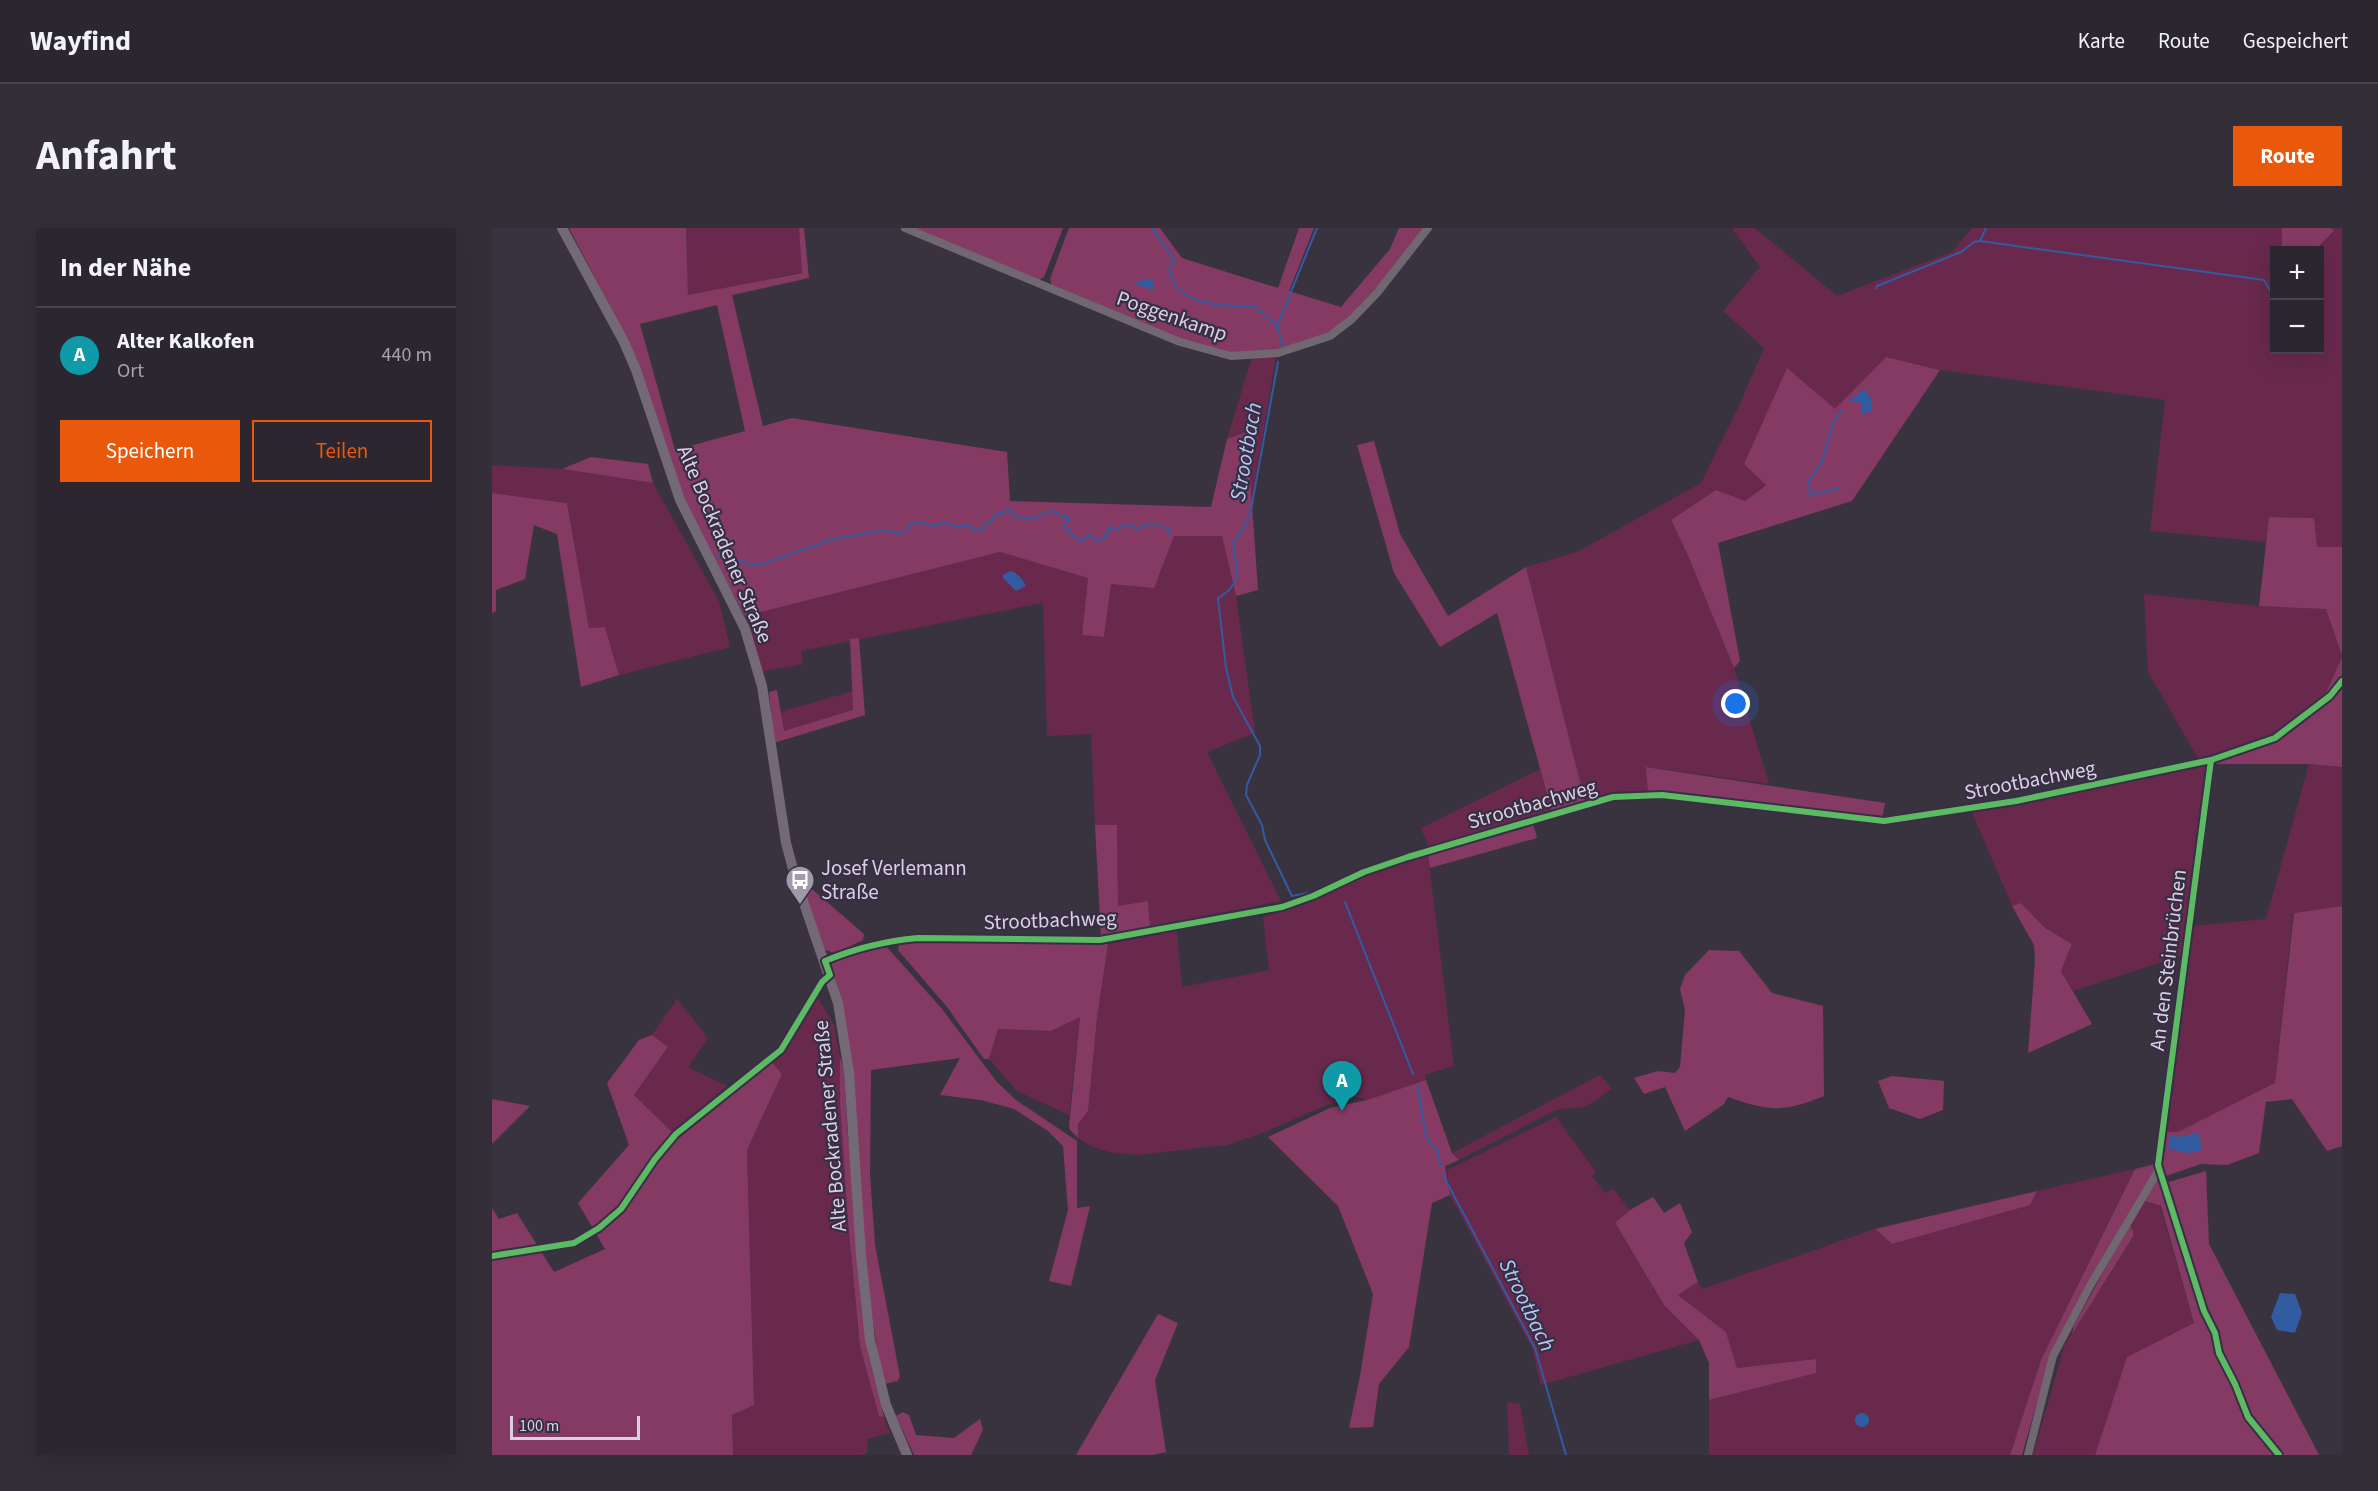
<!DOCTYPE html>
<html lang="de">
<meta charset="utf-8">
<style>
:root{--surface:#2b2630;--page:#332e38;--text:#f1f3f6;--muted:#a6a5ab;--line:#47434c;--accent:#ea580c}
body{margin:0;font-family:"Source Sans 3",sans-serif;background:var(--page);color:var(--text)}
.controls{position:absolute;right:18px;top:18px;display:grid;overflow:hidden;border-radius:0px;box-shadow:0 6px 24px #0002}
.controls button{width:54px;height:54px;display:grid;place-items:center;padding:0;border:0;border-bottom:2px solid var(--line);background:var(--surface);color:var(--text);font:30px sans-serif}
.scale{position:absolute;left:18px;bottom:15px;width:130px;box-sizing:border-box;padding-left:6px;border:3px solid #d8d2e0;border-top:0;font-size:16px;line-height:21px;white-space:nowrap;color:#d8d2e0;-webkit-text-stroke:4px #382e45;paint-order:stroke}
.you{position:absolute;left:1244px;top:476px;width:21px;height:21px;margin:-15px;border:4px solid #fff;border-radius:50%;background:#1a73e8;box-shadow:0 0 0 9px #1a73e833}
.badge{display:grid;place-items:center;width:39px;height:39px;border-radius:50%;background:var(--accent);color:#fff;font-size:20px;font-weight:700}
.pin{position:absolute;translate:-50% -50px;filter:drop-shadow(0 2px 3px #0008)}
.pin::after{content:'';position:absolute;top:32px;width:21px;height:18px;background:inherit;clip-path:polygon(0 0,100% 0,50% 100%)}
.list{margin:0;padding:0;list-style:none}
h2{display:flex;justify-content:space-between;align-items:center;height:78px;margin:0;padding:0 24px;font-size:26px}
h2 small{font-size:20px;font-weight:400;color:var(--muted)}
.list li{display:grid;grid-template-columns:39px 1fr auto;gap:18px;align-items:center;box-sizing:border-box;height:96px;padding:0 24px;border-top:2px solid var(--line)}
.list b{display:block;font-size:22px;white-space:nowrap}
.list p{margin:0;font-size:20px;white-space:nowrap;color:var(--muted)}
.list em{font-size:20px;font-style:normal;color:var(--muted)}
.actions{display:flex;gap:12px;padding:18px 24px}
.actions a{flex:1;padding:14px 0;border:2px solid var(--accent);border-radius:0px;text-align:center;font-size:21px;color:var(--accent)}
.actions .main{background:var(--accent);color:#fff}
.map{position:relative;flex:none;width:1850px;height:1227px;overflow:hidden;border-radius:0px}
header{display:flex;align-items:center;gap:36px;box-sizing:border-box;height:84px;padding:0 30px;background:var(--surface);border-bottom:2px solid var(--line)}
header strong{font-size:28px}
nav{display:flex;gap:33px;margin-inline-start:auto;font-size:21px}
.intro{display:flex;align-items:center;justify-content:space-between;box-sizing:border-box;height:144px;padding:0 36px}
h1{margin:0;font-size:42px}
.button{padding:15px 27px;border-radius:0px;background:var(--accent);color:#fff;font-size:21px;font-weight:700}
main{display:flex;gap:36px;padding:0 36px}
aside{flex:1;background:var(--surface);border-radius:0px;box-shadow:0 6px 24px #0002}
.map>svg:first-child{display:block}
.green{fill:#68294d}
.forest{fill:#853a63;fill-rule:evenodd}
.water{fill:#315ca0}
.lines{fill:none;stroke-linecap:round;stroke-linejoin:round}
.stream{stroke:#315ca0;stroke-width:2}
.street{stroke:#706771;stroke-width:8}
.secondary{stroke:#746976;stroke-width:10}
.cycleway-casing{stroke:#382e45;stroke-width:10}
.cycleway{stroke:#5cba63;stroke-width:6}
.labels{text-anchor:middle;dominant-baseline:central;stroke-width:4.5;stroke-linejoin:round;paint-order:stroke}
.street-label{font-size:21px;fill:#d8d2e0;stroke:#382e45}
.poi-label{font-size:21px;fill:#d8d2e0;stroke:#382e45;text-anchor:start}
.water-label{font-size:22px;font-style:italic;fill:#b0caf2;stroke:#382e45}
</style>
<header>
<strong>Wayfind</strong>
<nav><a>Karte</a><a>Route</a><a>Gespeichert</a></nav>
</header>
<div class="intro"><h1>Anfahrt</h1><a class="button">Route</a></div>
<main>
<aside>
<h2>In der Nähe<small></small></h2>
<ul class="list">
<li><span class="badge" style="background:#0f9aa8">A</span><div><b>Alter Kalkofen</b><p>Ort</p></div><em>440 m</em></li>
</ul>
<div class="actions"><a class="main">Speichern</a><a>Teilen</a></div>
</aside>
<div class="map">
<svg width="1850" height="1227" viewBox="0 0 1850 1227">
<rect width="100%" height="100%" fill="#393340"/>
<g class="green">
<polygon points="194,0 307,0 311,44 196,68"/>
<polygon points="1242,0 1263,0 1345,68 1460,24 1480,0 1790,0 1790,22 1782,22 1782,122 1828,122 1828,22 1823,22 1842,4 1839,0 1850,0 1850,319 1825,320 1822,290 1777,289 1774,314 1658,303 1673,172 1449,142 1394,129 1274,256 1253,273 1179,293 1197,330 1242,440 1277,556 1155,539 1156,564 1093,573 1034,339 1087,323 1209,255 1244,184 1272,120 1231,83 1268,39 1241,2"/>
<polygon points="784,128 760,272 755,204 735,211 760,129"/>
<polygon points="0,237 70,241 161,255 227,373 238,419 127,447 113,399 97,400 75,275 0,265"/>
<polygon points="730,307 744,368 763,505 715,524 789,673 658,699 656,673 626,679 625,598 603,597 599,506 555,508 551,375 309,423 311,436 269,444 253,388 508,324 596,350 590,407 612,409 619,356 682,308"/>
<polygon points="1652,366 1767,378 1834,380 1850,429 1832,469 1782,507 1707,532 1656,444"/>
<polygon points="361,463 361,482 291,504 288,484"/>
<polygon points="1716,534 1691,727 1581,763 1569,743 1580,716 1553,700 1529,675 1520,678 1479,582"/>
<polygon points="1817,536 1850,539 1850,678 1801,685 1783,856 1686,904 1673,904 1700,698 1774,691"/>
<polygon points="1048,541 1060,584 937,621 929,600"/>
<polygon points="936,627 962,838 933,847 934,852 875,872 863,868 835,877 773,904 735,917 645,927 617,924 601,919 586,910 586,896 596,883 605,790 616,716 685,703 690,759 777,742 771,689 792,682 870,647"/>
<polygon points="325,768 342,797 348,829 348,875 356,994 368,1118 387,1187 392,1189 398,1205 375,1211 376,1224 370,1227 241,1227 240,1187 262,1176 255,922 290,846 279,833"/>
<polygon points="185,771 216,810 196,839 235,858 180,905 142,867 176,820 160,807"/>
<polygon points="588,788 577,887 525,863 497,831 506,801 559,803"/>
<path d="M1108,847L1120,861C1111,867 1101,876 1091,879C1081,881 1073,879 1062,883L967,932L960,925Z"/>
<polygon points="1064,889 1104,944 1100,948 1113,965 1121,961 1138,982 1123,996 1172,1077 1207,1112 1049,1157 1040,1120 958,967 955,942"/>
<polygon points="1643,941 1549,1132 1518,1227 1217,1227 1217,1172 1324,1145 1324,1131 1245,1140 1234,1104 1186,1067 1206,1054 1210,1061 1383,1001 1400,1016 1537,977 1545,963"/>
<polygon points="1653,973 1668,978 1702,1095 1635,1129 1603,1227 1541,1227 1573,1116 1642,1008 1638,996"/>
<polygon points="1015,1174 1028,1176 1037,1227 1017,1227"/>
</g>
<g class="forest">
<path d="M77,0H194L196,67L310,45L307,0H312L317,50L240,67L271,198L300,190L515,224L518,273L719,279L735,211L755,204L766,362L744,368L730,308H682L662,360L619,356L612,409L590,407L596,350L508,324L253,388L190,272L135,111ZM225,77L253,203L183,222L148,96Z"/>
<polygon points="420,0 571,0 552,49 546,53"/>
<polygon points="577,0 668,0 690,30 786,60 807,0 822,0 797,63 849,79 898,21 907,0 932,0 881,64 859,88 837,105 786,122 739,125 688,111 560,59 558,51"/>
<polygon points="1790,0 1839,0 1842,3 1823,22 1790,22"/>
<polygon points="1394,129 1448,142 1360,273 1226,315 1248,433 1242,440 1197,330 1179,292 1224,262 1253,273 1274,257 1252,236 1295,140 1343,181"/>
<polygon points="882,213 908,306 956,388 1034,339 1093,573 1060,584 1005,385 948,419 902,345 865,217"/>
<polygon points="99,229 156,236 161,255 70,241"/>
<polygon points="0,265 75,275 97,400 113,399 127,447 89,459 65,306 42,297 33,351 4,362 4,383 0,385"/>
<polygon points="1777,289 1822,290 1825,319 1850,319 1850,428 1834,381 1767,378"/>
<polygon points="367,410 373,487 282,515 277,464 285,462 292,503 361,482 358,411"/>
<polygon points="1850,429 1850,539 1817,536 1721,536 1722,533 1783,512 1832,469"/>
<polygon points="1154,539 1393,575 1390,591 1156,564"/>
<polygon points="1041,596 1045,610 938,640 936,627"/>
<polygon points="603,597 625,597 626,678 656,673 658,699 609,710"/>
<polygon points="316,662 321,662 372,706 371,712 343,725 333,722 312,664"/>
<polygon points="1529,675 1553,700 1580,716 1569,743 1600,796 1536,825 1543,733 1542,717 1520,678"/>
<polygon points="1850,678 1850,918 1835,923 1800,871 1774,874 1767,925 1735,937 1709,936 1674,948 1668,936 1673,904 1686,904 1783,855 1802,685"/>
<polygon points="410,714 616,716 605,790 596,883 586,896 586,910 578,902 577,898 588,789 559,803 506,801 497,831 492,831 455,779 406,722 407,715"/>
<path d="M394,718L450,781L505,854L524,872L585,913V980L598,978L579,1058L557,1053L576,982L571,918L556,903L522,881L489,872L448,867L468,830L379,842L378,947L383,1017L408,1148L406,1153L392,1156C374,1071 369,984 362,897C358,843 358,787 338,736L353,729Z"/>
<path d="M1217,722L1247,723L1280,765L1331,778L1332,868C1292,885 1276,883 1236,869L1232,876L1193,903L1173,859L1152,866L1142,850L1166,843L1183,845L1188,839L1193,782L1188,761L1193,747Z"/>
<polygon points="160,807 176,819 142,867 185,909 279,833 290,846 255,922 262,1177 240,1187 241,1227 0,1227 0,980 7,991 25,985 62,1044 113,1021 86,975 137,917 115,855 147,812"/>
<polygon points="348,829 352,841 355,896 376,1126 392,1189 387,1188 368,1118 356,994 348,875"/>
<polygon points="1400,848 1452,853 1451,882 1428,891 1397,880 1386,853"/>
<polygon points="934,852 960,925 967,932 953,938 958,967 940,975 917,1119 887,1156 881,1199 857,1200 868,1148 881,1066 846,978 776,909 838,880 875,872"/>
<polygon points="0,871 38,878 0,916"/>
<polygon points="1663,936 1663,944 1557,1133 1530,1227 1518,1227 1549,1132 1643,941"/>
<polygon points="1714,943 1717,1016 1827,1227 1603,1227 1635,1129 1702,1095 1669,978 1653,973 1668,947 1670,956"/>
<polygon points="1545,963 1538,977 1400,1016 1383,1001"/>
<polygon points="1161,969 1172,985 1188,975 1200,1004 1192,1015 1206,1054 1186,1067 1234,1104 1245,1140 1324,1131 1324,1145 1217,1172 1217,1135 1207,1112 1172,1077 1123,995 1138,982"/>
<polygon points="1638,996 1642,1007 1580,1106 1582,1097"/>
<polygon points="666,1086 686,1095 663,1152 674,1224 660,1227 584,1227"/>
<polygon points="411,1184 417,1187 424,1207 462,1210 488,1191 491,1202 479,1227 422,1227 404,1188"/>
</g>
<g class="water">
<polygon points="654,51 662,53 661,62 641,55"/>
<polygon points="1372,161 1379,170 1379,183 1370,186 1369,175 1357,173"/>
<path d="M518,343C525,344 531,352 534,358L524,363L511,350V347Z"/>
<polygon points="1707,905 1710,922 1697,925 1676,921 1678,907 1686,909"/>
<polygon points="1788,1065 1803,1066 1810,1085 1803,1105 1785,1102 1779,1089"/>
<circle cx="1370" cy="1192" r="7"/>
</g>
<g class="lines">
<g class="stream">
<path d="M660,0L683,33L677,40C681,79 735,78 764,79L785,98"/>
<polyline points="1488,13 1772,52 1782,69"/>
<polyline points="1384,60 1385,58 1469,24 1482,14 1488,13 1494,0"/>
<polyline points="791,119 785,98 825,0"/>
<path d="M786,134L758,287C752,297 749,307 741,315C744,340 752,356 726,370L734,440L741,469L768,518V527L755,557L754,567L770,597L773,612L800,668L816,665"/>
<polyline points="1318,267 1347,260"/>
<polyline points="1318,269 1317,252 1330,234 1341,195 1349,183"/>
<path d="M225,328L243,334L251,333L257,337H267L341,311L393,302L408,306L415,302L419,296L426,294L443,298L451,294L466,299L478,297L482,303L492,301L493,296L500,293L501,288L517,282L523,289C527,289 533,291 538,291C551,290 558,276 569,288H576L577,292L574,293L572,301L578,302L580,308H585L589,314L598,306L604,313L611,311L616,306L615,303L619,299L626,301L630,297H636L646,301C657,292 667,296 678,302L677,307"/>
<polyline points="853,674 921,846"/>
<path d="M925,859C929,870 931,907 938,916C940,919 943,920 946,922L948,938"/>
<polyline points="951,947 1043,1120 1074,1227"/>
</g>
<g class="street">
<polyline points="413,0 688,114 739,128 786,125 838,108 860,91 885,65 936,0"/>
<path d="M333,733C364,720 392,713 426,710L608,712L790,679L821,668L872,644L916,629L1121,569L1170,567L1392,593L1524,573L1719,532L1783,510L1838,468L1850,453"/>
<polyline points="0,1028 82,1015 107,1000 129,981 163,931 184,906 289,822 330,754 338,747"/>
<polyline points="1536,1227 1561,1128 1598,1058 1665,945 1719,532"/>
</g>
<polyline class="secondary" points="70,0 132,114 144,142 188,272 253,401 270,458 294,615 304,652 346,775 357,844 369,1027 378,1112 394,1177 415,1227"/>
<g class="cycleway-casing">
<g id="cycleway">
<polyline points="1719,532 1666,937 1712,1083 1723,1105 1727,1125 1743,1156 1756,1189 1787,1227"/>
<path d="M0,1028L82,1015L107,1000L129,981L163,931L184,906L289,822L330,754L338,747L333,733C364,720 392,713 426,710L608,712L790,679L821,668L872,644L916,629L1121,569L1170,567L1392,593L1524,573L1719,532L1783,510L1838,468L1850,453"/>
</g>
</g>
<use href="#cycleway" class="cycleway"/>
</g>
<defs>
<g id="bus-pin" transform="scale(1.5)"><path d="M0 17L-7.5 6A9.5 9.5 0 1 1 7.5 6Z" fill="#a09aa8" stroke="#382e45"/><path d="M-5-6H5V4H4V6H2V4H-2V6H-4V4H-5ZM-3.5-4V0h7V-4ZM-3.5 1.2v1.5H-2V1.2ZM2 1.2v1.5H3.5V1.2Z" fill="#fff"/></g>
</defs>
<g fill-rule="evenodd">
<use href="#bus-pin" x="308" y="652"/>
</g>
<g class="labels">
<g class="street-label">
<text transform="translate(680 88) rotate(19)">Poggenkamp</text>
<text transform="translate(233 316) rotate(67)">Alte Bockradener Straße</text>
<text transform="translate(1538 552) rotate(-11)">Strootbachweg</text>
<text transform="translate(1040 576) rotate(-16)">Strootbachweg</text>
<text transform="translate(558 692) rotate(-2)">Strootbachweg</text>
<text transform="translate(1676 732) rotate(-83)">An den Steinbrüchen</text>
<text transform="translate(338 898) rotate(-95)">Alte Bockradener Straße</text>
</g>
<g class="poi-label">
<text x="329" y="640">Josef Verlemann<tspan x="329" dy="24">Straße</tspan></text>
</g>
<g class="water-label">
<text transform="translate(754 224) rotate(-80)">Strootbach</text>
<text transform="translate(1035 1077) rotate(64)">Strootbach</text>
</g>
</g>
</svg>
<div class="controls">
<button>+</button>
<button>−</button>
</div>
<div class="scale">100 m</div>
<div class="you"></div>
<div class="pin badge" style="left:850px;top:883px;background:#0f9aa8">A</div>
</div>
</main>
